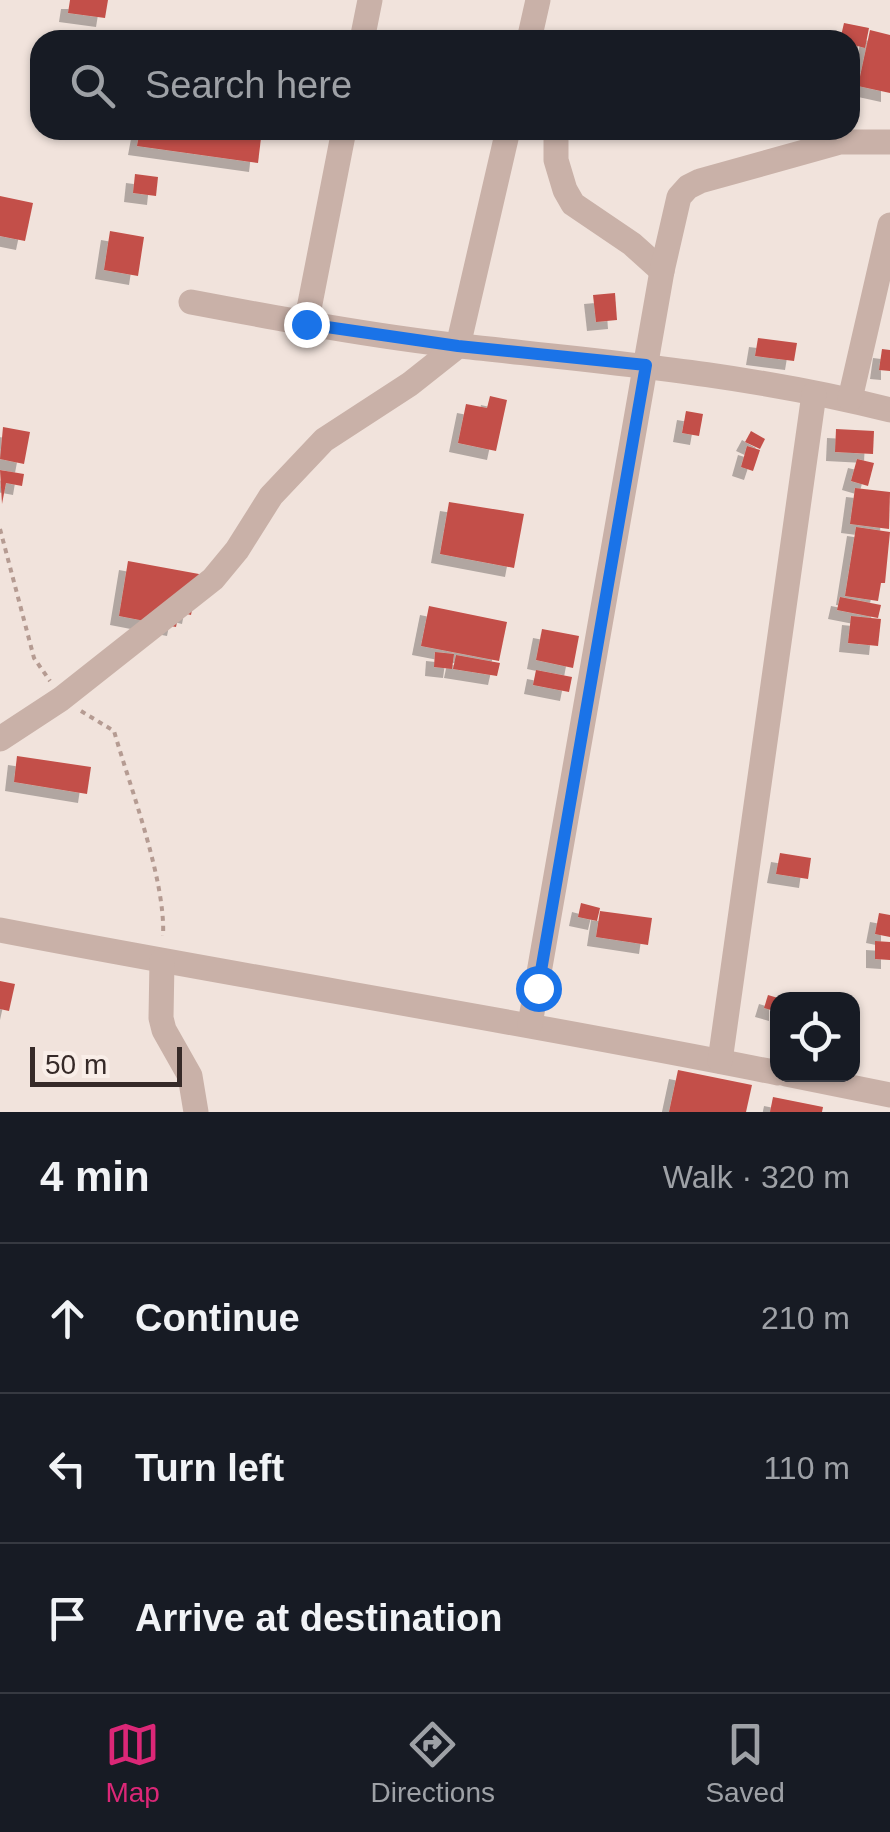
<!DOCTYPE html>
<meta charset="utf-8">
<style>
:root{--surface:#171b24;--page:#20242c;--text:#f1f3f6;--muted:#9ea1a6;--line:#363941;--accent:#db2777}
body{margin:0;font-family:Helvetica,sans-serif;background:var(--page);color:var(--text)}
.controls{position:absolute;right:30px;bottom:30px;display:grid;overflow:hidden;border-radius:20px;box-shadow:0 2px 8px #0004}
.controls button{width:90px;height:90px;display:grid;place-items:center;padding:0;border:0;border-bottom:2px solid var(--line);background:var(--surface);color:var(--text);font:50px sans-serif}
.scale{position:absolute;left:30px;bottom:25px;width:152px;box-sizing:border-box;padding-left:10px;border:5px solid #362a28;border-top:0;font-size:28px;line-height:35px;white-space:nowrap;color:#362a28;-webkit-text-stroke:8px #f9eee8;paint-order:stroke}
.stop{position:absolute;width:30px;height:30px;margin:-22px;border:8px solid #1a73e8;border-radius:50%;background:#fff}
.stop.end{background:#1a73e8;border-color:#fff;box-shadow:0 2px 10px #0008}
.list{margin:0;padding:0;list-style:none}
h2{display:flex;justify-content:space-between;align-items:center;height:130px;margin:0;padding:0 40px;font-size:42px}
h2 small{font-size:32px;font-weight:400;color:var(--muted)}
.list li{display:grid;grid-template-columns:65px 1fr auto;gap:30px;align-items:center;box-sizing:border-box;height:150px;padding:0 40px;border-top:2px solid var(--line)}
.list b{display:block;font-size:38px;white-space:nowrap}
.list em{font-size:32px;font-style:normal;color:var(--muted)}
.icon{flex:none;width:55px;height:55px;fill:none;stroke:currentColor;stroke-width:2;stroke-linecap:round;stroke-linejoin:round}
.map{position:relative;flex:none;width:890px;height:1112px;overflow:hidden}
.search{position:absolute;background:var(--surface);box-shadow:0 2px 8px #0004;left:30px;right:30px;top:30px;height:110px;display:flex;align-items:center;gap:25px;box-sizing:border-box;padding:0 35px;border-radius:30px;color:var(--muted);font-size:38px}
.sheet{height:580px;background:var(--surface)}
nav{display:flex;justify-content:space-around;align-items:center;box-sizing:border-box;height:140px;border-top:2px solid var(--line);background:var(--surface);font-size:28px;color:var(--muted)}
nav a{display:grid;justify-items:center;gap:5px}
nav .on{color:var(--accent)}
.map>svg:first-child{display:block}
.building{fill:#c35048;filter:url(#shadow)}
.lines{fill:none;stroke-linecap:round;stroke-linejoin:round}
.path{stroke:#b59b92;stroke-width:4;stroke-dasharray:5 5;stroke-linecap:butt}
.minor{stroke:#c9b1a8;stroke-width:25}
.route{stroke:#1a73e8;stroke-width:12}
</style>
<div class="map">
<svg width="890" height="1112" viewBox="0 0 890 1112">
<defs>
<filter id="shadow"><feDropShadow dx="-9" dy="9" stdDeviation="0" flood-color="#0004"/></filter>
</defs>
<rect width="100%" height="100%" fill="#f1e3dc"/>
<g class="building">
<polygon points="70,0 108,0 105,18 68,13"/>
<polygon points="844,23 869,28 865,48 850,44 850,40 840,40"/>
<polygon points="870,30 890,35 890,93 858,86"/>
<polygon points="140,130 206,130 261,138 258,163 137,146"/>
<polygon points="135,174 158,177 156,196 133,193"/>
<polygon points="0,196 33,203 25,241 0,236"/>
<polygon points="110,231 144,237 138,276 104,270"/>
<polygon points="615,293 617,320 596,322 593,295"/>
<polygon points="758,338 797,343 794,361 755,356"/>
<polygon points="882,349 890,350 890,371 879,370"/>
<polygon points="490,396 507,400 496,451 458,443 466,404 487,408"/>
<polygon points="686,411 703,414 699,436 682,433"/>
<polygon points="3,427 30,432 24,464 0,459"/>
<polygon points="836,429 874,431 873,454 835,452"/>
<polygon points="751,431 765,439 760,449 745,442"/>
<polygon points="747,446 760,450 753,471 741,467"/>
<polygon points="857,459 874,463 868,486 851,481"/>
<polygon points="0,470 24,474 22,486 6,483 2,504"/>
<polygon points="855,488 890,492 889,529 850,524"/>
<polygon points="449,502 524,514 514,568 440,554"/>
<polygon points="856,527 890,532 885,583 881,583 878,601 845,596"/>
<polygon points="128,561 199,574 191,615 179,612 176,627 119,616"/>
<polygon points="840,597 881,605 878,618 837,610"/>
<polygon points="429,606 507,622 499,661 421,646"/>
<polygon points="851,616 881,619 878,646 848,643"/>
<polygon points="542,629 579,636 573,668 536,660"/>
<polygon points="435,652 454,654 452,669 434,667"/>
<polygon points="456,655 500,663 497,676 453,669"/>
<polygon points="536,670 572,677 569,692 533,685"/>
<polygon points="17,756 91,767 87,794 14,782"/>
<polygon points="780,853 811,858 808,879 776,874"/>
<polygon points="581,903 600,908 597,921 578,917"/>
<polygon points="600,911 652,918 648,945 596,937"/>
<polygon points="879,913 890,915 890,937 875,934"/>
<polygon points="875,941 890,942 890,960 875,959"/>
<polygon points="0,981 15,984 9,1011 0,1009"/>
<polygon points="768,995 778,998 778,1012 764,1008"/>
<polygon points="678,1070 752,1085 746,1112 669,1112"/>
<polygon points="773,1097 823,1107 822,1112 770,1112"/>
</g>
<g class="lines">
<g class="path">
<polyline points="0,529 34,658 50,681"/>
<path d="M81,711L114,731C130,787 166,881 163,936"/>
</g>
<g class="minor">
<polyline points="362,40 370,0"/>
<polyline points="529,40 538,0"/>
<polyline points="556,130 556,160 565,190 573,204 632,244 662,271"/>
<path d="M191,302C281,319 371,336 461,346C605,362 749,374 890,410"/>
<polyline points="306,324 344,130"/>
<polyline points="850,399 890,225"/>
<polyline points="0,739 61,699 213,579 237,550 271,496 324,440 410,384 458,346 508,130"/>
<path d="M0,930C259,980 519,1021 778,1073"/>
<polyline points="162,961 161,1018 164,1030 190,1076 196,1112"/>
<polyline points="530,1024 662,271 679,197 688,187 700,181 840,142 890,142"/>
<polyline points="720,1061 814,394"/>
<polyline points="786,1074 890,1095"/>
</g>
</g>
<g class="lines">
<polyline class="route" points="306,324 458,346 646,365 538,988"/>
</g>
</svg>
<div class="controls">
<button><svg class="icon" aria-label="locate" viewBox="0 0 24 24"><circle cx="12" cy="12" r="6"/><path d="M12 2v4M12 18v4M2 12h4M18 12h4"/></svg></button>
</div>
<div class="scale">50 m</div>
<div class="stop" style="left:538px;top:988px"></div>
<div class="stop end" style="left:306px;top:324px"></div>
<div class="search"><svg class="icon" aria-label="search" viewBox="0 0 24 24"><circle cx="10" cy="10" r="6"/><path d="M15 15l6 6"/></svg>Search here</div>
</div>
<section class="sheet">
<h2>4 min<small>Walk · 320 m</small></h2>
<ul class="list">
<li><svg class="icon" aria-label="ahead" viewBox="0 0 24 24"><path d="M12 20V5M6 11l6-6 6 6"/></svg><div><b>Continue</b></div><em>210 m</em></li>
<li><svg class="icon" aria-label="left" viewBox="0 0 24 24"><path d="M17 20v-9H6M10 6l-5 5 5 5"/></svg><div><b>Turn left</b></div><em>110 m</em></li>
<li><svg class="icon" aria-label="arrive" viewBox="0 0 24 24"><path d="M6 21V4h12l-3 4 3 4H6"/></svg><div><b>Arrive at destination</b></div></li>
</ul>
</section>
<nav>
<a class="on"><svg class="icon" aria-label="map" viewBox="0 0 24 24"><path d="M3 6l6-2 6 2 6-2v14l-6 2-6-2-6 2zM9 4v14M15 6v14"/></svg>Map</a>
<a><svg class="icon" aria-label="directions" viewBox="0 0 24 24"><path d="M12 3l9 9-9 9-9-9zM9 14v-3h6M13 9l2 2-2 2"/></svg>Directions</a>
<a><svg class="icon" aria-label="saved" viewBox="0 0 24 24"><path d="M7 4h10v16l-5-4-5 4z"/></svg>Saved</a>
</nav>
